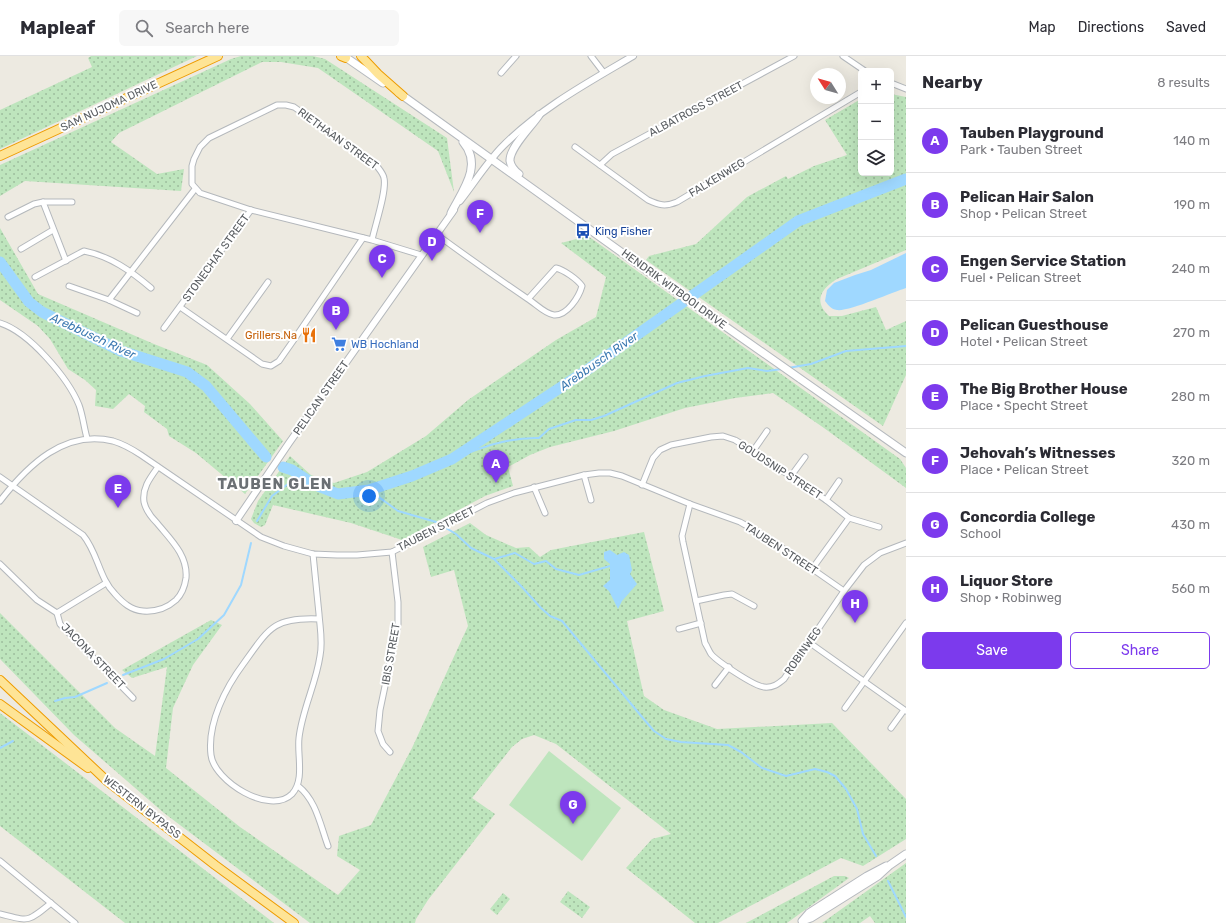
<!DOCTYPE html>
<meta charset="utf-8">
<style>
:root{--surface:#fff;--page:#f7f7f7;--text:#2b2b33;--muted:#7c7c81;--line:#e1e1e2;--accent:#7c3aed}
body{margin:0;font-family:Rubik,sans-serif;background:var(--page);color:var(--text)}
.controls{position:absolute;right:12px;top:12px;display:grid;overflow:hidden;border-radius:6px;box-shadow:0 4px 16px #0002}
.controls button{width:36px;height:36px;display:grid;place-items:center;padding:0;border:0;border-bottom:1px solid var(--line);background:var(--surface);color:var(--text);font:20px sans-serif}
.compass{position:absolute;left:810px;top:12px;width:36px;height:36px;border-radius:50%;background:var(--surface);box-shadow:0 4px 16px #0002;rotate:307deg}
.you{position:absolute;left:369px;top:440px;width:14px;height:14px;margin:-10px;border:3px solid #fff;border-radius:50%;background:#1a73e8;box-shadow:0 0 0 6px #1a73e833}
.badge{display:grid;place-items:center;width:26px;height:26px;border-radius:50%;background:var(--accent);color:#fff;font-size:13px;font-weight:700}
.pin{position:absolute;translate:-50% -33px;filter:drop-shadow(0 1px 2px #0008)}
.pin::after{content:'';position:absolute;top:21px;width:14px;height:12px;background:inherit;clip-path:polygon(0 0,100% 0,50% 100%)}
.list{margin:0;padding:0;list-style:none}
h2{display:flex;justify-content:space-between;align-items:center;height:52px;margin:0;padding:0 16px;font-size:17px}
h2 small{font-size:13px;font-weight:400;color:var(--muted)}
.list li{display:grid;grid-template-columns:26px 1fr auto;gap:12px;align-items:center;box-sizing:border-box;height:64px;padding:0 16px;border-top:1px solid var(--line)}
.list b{display:block;font-size:15px;white-space:nowrap}
.list p{margin:0;font-size:13px;white-space:nowrap;color:var(--muted)}
.list em{font-size:13px;font-style:normal;color:var(--muted)}
.actions{display:flex;gap:8px;padding:12px 16px}
.actions a{flex:1;padding:9px 0;border:1px solid var(--accent);border-radius:6px;text-align:center;font-size:14px;color:var(--accent)}
.actions .main{background:var(--accent);color:#fff}
.icon{flex:none;width:22px;height:22px;fill:none;stroke:currentColor;stroke-width:2;stroke-linecap:round;stroke-linejoin:round}
.map{position:relative;flex:none;width:906px;height:867px;overflow:hidden}
header{display:flex;align-items:center;gap:24px;box-sizing:border-box;height:56px;padding:0 20px;background:var(--surface);border-bottom:1px solid var(--line)}
header strong{font-size:19px}
nav{display:flex;gap:22px;margin-inline-start:auto;font-size:14px}
.search{width:280px;height:36px;background:var(--page);display:flex;align-items:center;gap:10px;box-sizing:border-box;padding:0 14px;border-radius:6px;color:var(--muted);font-size:15px}
main{display:flex}
aside{flex:1;background:var(--surface)}
.map>svg:first-child{display:block}
.grass{fill:url(#grass-dots)}
.garden{fill:#bee5bd}
.water{fill:#9fd8ff}
.lines{fill:none;stroke-linecap:round;stroke-linejoin:round}
.stream{stroke:#9fd8ff;stroke-width:2}
.river{stroke:#9fd8ff;stroke-width:11}
.minor-casing{stroke:#b4b8bc;stroke-width:7}
.tertiary-casing{stroke:#b4b8bc;stroke-width:8}
.secondary-casing{stroke:#b5b9be;stroke-width:9}
.trunk-casing{stroke:#ee9c00;stroke-width:10}
.minor{stroke:#fff;stroke-width:5}
.tertiary{stroke:#fff;stroke-width:6}
.secondary{stroke:#fff;stroke-width:7}
.trunk{stroke:#fee496;stroke-width:8}
.labels{text-anchor:middle;dominant-baseline:central;stroke-width:4;stroke-linejoin:round;paint-order:stroke}
.street-label{font-size:11px;fill:#5a5e62;stroke:#fff}
.transit-label{font-size:11px;fill:#164399;stroke:#fff;text-anchor:start}
.food-label{font-size:11px;fill:#c56008;stroke:#fff;text-anchor:end}
.shop-label{font-size:11px;fill:#366cbe;stroke:#fff;text-anchor:start}
.water-label{font-size:12px;font-style:italic;fill:#3c79b1;stroke:#fff}
.district-label{font-size:15px;font-weight:bold;letter-spacing:1px;fill:#6b7074;stroke:#fff}
</style>
<header>
<strong>Mapleaf</strong>
<div class="search"><svg class="icon" aria-label="search" viewBox="0 0 24 24"><circle cx="10" cy="10" r="6"/><path d="M15 15l6 6"/></svg>Search here</div>
<nav><a>Map</a><a>Directions</a><a>Saved</a></nav>
</header>
<main>
<div class="map">
<svg width="906" height="867" viewBox="0 0 906 867">
<defs>
<pattern id="grass-dots" width="8" height="8" patternUnits="userSpaceOnUse"><rect width="8" height="8" fill="#bee5bd"/><path d="M2 2h.1M6 6h.1" fill="none" stroke="#9dbd9d" stroke-width="1.8" stroke-linecap="round"/></pattern>
</defs>
<rect width="100%" height="100%" fill="#edeae1"/>
<g class="grass">
<polygon points="91,0 197,0 0,93 0,54 92,11 88,2"/>
<polygon points="241,0 313,0 325,3 447,82 454,136 438,95 318,12 281,6 262,6 119,77 111,86 157,118 184,113 181,135 25,125 0,140 0,109 231,3"/>
<path d="M891,38L906,41V194L837,223C821,233 813,245 829,260H842L876,251L886,274L906,265V319L883,370L646,204L649,200L696,188L747,141L786,120L788,123L814,110L847,99L825,64L861,43V117H891Z"/>
<polygon points="0,172 38,238 154,288 207,309 250,348 283,385 245,438 196,397 169,380 167,373 144,356 145,350 129,338 113,353 95,350 96,334 85,324 68,313 50,283 38,270 0,244"/>
<polygon points="588,180 900,403 906,412 906,432 824,372 773,337 735,342 685,352 614,375 550,391 530,399 508,411 513,430 485,440 402,484 351,467 273,449 265,469 261,471 254,467 251,463 258,445 290,400 311,419 334,427 367,416 426,380 468,344 556,284 596,261 606,221 561,187"/>
<polygon points="470,467 486,479 516,492 529,491 540,501 551,494 644,476 664,555 627,565 644,640 664,654 717,673 832,667 906,743 906,783 863,810 841,802 718,867 695,867 626,812 652,783 671,778 556,688 534,679 522,683 512,691 472,742 495,758 428,844 416,863 415,867 310,867 164,757 74,679 0,603 0,557 115,672 155,700 167,611 132,622 122,614 211,564 222,569 193,609 173,652 166,712 240,771 338,839 360,814 337,800 339,780 371,769 412,692 468,570 454,514 431,521 423,491"/>
<polygon points="0,657 274,867 125,867 0,770"/>
<polygon points="906,807 906,867 875,867 870,860 860,867 822,867"/>
<polygon points="834,820 845,820 849,822 787,867 746,867"/>
<polygon points="568,835 590,851 582,862 560,846"/>
<polygon points="503,837 510,843 497,859 490,853"/>
</g>
<polygon class="garden" points="549,695 621,752 582,805 509,749"/>
<g class="water">
<path d="M906,197V232C893,236 848,256 837,254C831,253 829,250 825,245L827,234L834,227L855,219L871,214Z"/>
<polygon points="610,494 617,499 624,496 629,499 632,514 630,518 637,528 622,545 618,553 609,535 603,530 610,524 610,508 604,503 604,496"/>
</g>
<g class="lines">
<g class="stream">
<polyline points="788,312 811,308 846,295 906,290"/>
<path d="M452,403C480,392 508,381 539,382L549,373L576,364H591L604,360L677,327L705,320L748,312L767,315L782,313"/>
<polyline points="369,434 398,455 436,466 456,478 471,492 494,503 521,530 541,552 550,560 562,565 642,661 654,675 666,683 681,686 728,689 741,696 762,712 786,720 815,713 827,716 835,720 846,733 857,753 863,778 876,800"/>
<polyline points="257,465 272,440 288,428 303,421"/>
<polyline points="494,503 515,497 534,508 546,505 556,513 579,519 610,510"/>
<polyline points="123,619 164,603 198,583 224,559 241,529 251,487"/>
<polyline points="55,645 65,642 75,641 107,627"/>
<polyline points="0,692 13,685"/>
<polyline points="888,825 906,861"/>
</g>
<g class="river">
<polyline points="0,206 29,246 42,256 121,295 187,316 206,330 266,401"/>
<polyline points="283,411 292,414 315,429 338,438 369,434 412,420 452,403 590,312 798,165 906,123"/>
</g>
<g class="minor-casing">
<g id="minor">
<polyline points="591,0 604,17"/>
<polyline points="843,0 865,15"/>
<polyline points="501,17 516,0"/>
<polyline points="891,27 906,33"/>
<path d="M575,91L648,144C659,149 665,151 677,146L861,36"/>
<polyline points="600,109 612,98 794,0"/>
<polyline points="43,146 66,205"/>
<polyline points="8,161 34,148 43,146 72,146"/>
<path d="M436,178C466,200 497,222 528,243C536,248 545,258 554,259C567,260 579,241 582,230C577,223 564,214 556,212L528,243"/>
<path d="M372,184C375,169 387,135 384,122C383,117 379,113 376,109L294,51L286,49H277L209,82L200,91L194,103L192,110V128L200,137L251,154L372,184L421,199"/>
<polyline points="21,193 53,174"/>
<path d="M35,221L80,197L84,195C110,200 131,215 151,232"/>
<polyline points="69,230 109,244 137,257"/>
<polyline points="109,244 195,133"/>
<polyline points="180,251 262,308 271,310 279,305 293,285 363,182"/>
<path d="M0,267C29,276 68,322 79,349C83,360 84,372 87,382"/>
<polyline points="164,272 251,154"/>
<polyline points="227,283 268,226"/>
<polyline points="753,395 767,375"/>
<polyline points="584,419 591,444"/>
<polyline points="791,420 805,401"/>
<path d="M0,421L83,479C98,497 99,522 115,538C123,547 131,554 143,555C156,556 166,553 176,544C182,538 185,529 186,522C188,499 170,483 157,467C151,461 146,455 144,446C142,432 150,422 158,411"/>
<polyline points="642,429 653,402 660,394 671,389 711,381 723,380 735,384 753,395 826,444 849,462 879,471"/>
<polyline points="534,431 545,457"/>
<polyline points="826,444 839,425"/>
<path d="M0,445C28,409 65,373 113,385C123,388 132,393 141,399L261,481L284,490L313,498L337,499H357L392,496L487,447L514,437L584,419L599,417H610L622,420L690,448L740,466L768,482L844,535"/>
<path d="M690,448L682,480L683,486L705,587C707,590 709,595 711,598C718,606 754,630 764,631C773,632 778,628 784,623L844,535L864,509L880,497L906,487"/>
<path d="M313,498C315,518 317,538 319,558C320,572 323,586 320,600C316,628 302,654 299,682C297,699 305,724 292,738C270,760 214,725 211,699C207,667 226,631 244,607C269,572 274,561 319,563"/>
<polyline points="0,508 37,544 57,557"/>
<polyline points="812,513 849,462"/>
<polyline points="696,545 724,539 732,538 754,550"/>
<polyline points="57,557 60,568 133,642"/>
<polyline points="57,557 106,527"/>
<polyline points="679,573 701,567"/>
<polyline points="810,587 906,655"/>
<polyline points="715,629 729,611"/>
<polyline points="845,652 906,567"/>
<polyline points="891,672 904,654"/>
<polyline points="390,696 383,688 378,675 380,654 398,568 398,546 392,496"/>
<path d="M298,730C316,744 320,768 328,790"/>
<polyline points="0,805 75,867"/>
<path d="M0,858C29,865 27,867 51,847"/>
</g>
</g>
<g class="tertiary-casing">
<g id="tertiary">
<path d="M460,145C474,127 486,108 501,92C539,53 587,27 633,0"/>
<polyline points="236,465 289,387 454,154"/>
</g>
</g>
<g class="secondary-casing">
<g id="secondary">
<polyline points="344,0 383,27"/>
<polyline points="399,37 702,254 906,397"/>
<path d="M519,118C515,115 511,111 510,105C509,92 532,70 539,59"/>
<path d="M451,157C463,134 483,109 463,86"/>
<polyline points="803,864 809,857 867,820 886,810"/>
<polyline points="802,865 811,862 878,820 890,809 906,798"/>
</g>
</g>
<g class="trunk-casing">
<g id="trunk">
<polyline points="341,0 346,2"/>
<polyline points="361,0 378,18 403,40"/>
<polyline points="0,100 218,0"/>
<polyline points="0,624 107,725 215,809 294,867"/>
<polyline points="0,648 88,712"/>
</g>
</g>
<use href="#minor" class="minor"/>
<use href="#tertiary" class="tertiary"/>
<use href="#secondary" class="secondary"/>
<use href="#trunk" class="trunk"/>
</g>
<defs>
<g id="bus-bare" transform="scale(1.2)"><path d="M-5-6H5V4H4V6H2V4H-2V6H-4V4H-5ZM-3.5-4V0h7V-4ZM-3.5 1.2v1.5H-2V1.2ZM2 1.2v1.5H3.5V1.2Z" fill="#1a4fb4" stroke="#fff" stroke-width="2.5" paint-order="stroke"/></g>
<g id="restaurant-bare" transform="scale(1.2)"><path d="M-5-6h1v4h1v-4h1v4h1v-4h1v5L-1.5 .5V6h-2V.5L-5-1ZM5-6V6H3V1.5H1.5Q1.5-4 5-6Z" fill="#e8710a" stroke="#fff" stroke-width="2.5" paint-order="stroke"/></g>
<g id="supermarket-bare" transform="scale(1.2)"><path d="M-6-5.5h2.5l.6 2H6L4.5 2H-2.5L-4.4-4H-6ZM-1.5 3.2a1.3 1.3 0 1 0 .1 0ZM3 3.2a1.3 1.3 0 1 0 .1 0Z" fill="#3f7fe0" stroke="#fff" stroke-width="2.5" paint-order="stroke"/></g>
</defs>
<g fill-rule="evenodd">
<use href="#bus-bare" x="583" y="175"/>
<use href="#restaurant-bare" x="309" y="279"/>
<use href="#supermarket-bare" x="339" y="288"/>
</g>
<g class="labels">
<g class="street-label">
<text transform="translate(109 50) rotate(-25)">SAM NUJOMA DRIVE</text>
<text transform="translate(696 53) rotate(-28)">ALBATROSS STREET</text>
<text transform="translate(338 83) rotate(36)">RIETHAAN STREET</text>
<text transform="translate(717 122) rotate(-31)">FALKENWEG</text>
<text transform="translate(216 202) rotate(-54)">STONECHAT STREET</text>
<text transform="translate(674 233) rotate(36)">HENDRIK WITBOOI DRIVE</text>
<text transform="translate(321 342) rotate(-55)">PELICAN STREET</text>
<text transform="translate(780 414) rotate(33)">GOUDSNIP STREET</text>
<text transform="translate(436 473) rotate(-27)">TAUBEN STREET</text>
<text transform="translate(781 493) rotate(33)">TAUBEN STREET</text>
<text transform="translate(803 595) rotate(-55)">ROBINWEG</text>
<text transform="translate(391 598) rotate(-80)">IBIS STREET</text>
<text transform="translate(93 600) rotate(46)">JACONA STREET</text>
<text transform="translate(142 751) rotate(38)">WESTERN BYPASS</text>
</g>
<g class="transit-label">
<text x="595" y="175">King Fisher</text>
</g>
<g class="food-label">
<text x="297" y="279">Grillers.Na</text>
</g>
<g class="shop-label">
<text x="351" y="288">WB Hochland</text>
</g>
<g class="water-label">
<text transform="translate(93 280) rotate(25)">Arebbusch River</text>
<text transform="translate(599 305) rotate(-35)">Arebbusch River</text>
</g>
<g class="district-label">
<text x="275" y="428">TAUBEN GLEN</text>
</g>
</g>
</svg>
<div class="controls">
<button>+</button>
<button>−</button>
<button><svg class="icon" aria-label="layers" viewBox="0 0 24 24"><path d="M12 4l9 5-9 5-9-5zM3 14l9 5 9-5"/></svg></button>
</div>
<svg class="compass" viewBox="-18 -18 36 36"><path d="M0-13l5 13h-10z" fill="#e53935"/><path d="M0 13l5-13h-10z" fill="#7c7c81"/></svg>
<div class="you"></div>
<div class="pin badge" style="left:496px;top:427px">A</div>
<div class="pin badge" style="left:336px;top:274px">B</div>
<div class="pin badge" style="left:382px;top:222px">C</div>
<div class="pin badge" style="left:432px;top:205px">D</div>
<div class="pin badge" style="left:118px;top:452px">E</div>
<div class="pin badge" style="left:480px;top:177px">F</div>
<div class="pin badge" style="left:573px;top:768px">G</div>
<div class="pin badge" style="left:855px;top:567px">H</div>
</div>
<aside>
<h2>Nearby<small>8 results</small></h2>
<ul class="list">
<li><span class="badge">A</span><div><b>Tauben Playground</b><p>Park · Tauben Street</p></div><em>140 m</em></li>
<li><span class="badge">B</span><div><b>Pelican Hair Salon</b><p>Shop · Pelican Street</p></div><em>190 m</em></li>
<li><span class="badge">C</span><div><b>Engen Service Station</b><p>Fuel · Pelican Street</p></div><em>240 m</em></li>
<li><span class="badge">D</span><div><b>Pelican Guesthouse</b><p>Hotel · Pelican Street</p></div><em>270 m</em></li>
<li><span class="badge">E</span><div><b>The Big Brother House</b><p>Place · Specht Street</p></div><em>280 m</em></li>
<li><span class="badge">F</span><div><b>Jehovah’s Witnesses</b><p>Place · Pelican Street</p></div><em>320 m</em></li>
<li><span class="badge">G</span><div><b>Concordia College</b><p>School</p></div><em>430 m</em></li>
<li><span class="badge">H</span><div><b>Liquor Store</b><p>Shop · Robinweg</p></div><em>560 m</em></li>
</ul>
<div class="actions"><a class="main">Save</a><a>Share</a></div>
</aside>
</main>
